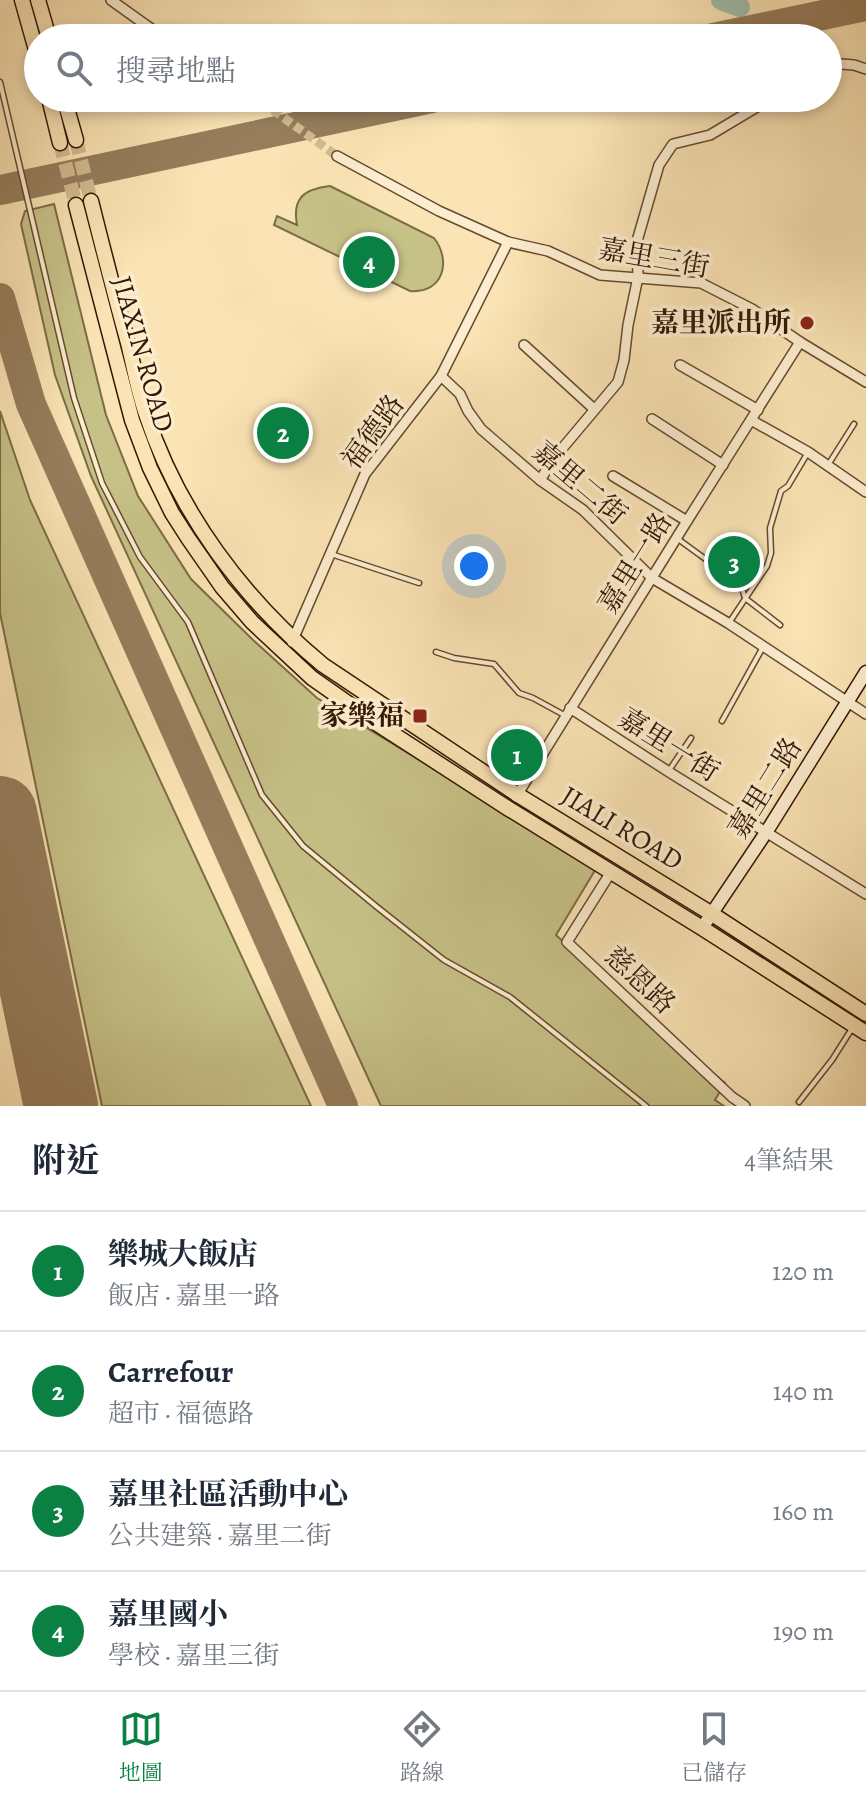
<!DOCTYPE html>
<html lang="zh-TW">
<meta charset="utf-8">
<style>
:root{--surface:#fff;--page:#f2f2f3;--text:#1f2937;--muted:#747a83;--line:#e0e1e3;--accent:#0b8043}
body{margin:0;font-family:Alegreya,"Noto Serif TC",serif;background:var(--page);color:var(--text)}
.you{position:absolute;left:474px;top:566px;width:28px;height:28px;margin:-20px;border:6px solid #fff;border-radius:50%;background:#1a73e8;box-shadow:0 0 0 12px #1a73e833}
.badge{display:grid;place-items:center;width:52px;height:52px;border-radius:50%;background:var(--accent);color:#fff;font-size:26px;font-weight:700}
.pin{position:absolute;translate:-50% -50%;border:4px solid #fff;box-shadow:0 2px 8px #0006}
.list{margin:0;padding:0;list-style:none}
h2{display:flex;justify-content:space-between;align-items:center;height:104px;margin:0;padding:0 32px;font-size:34px}
h2 small{font-size:26px;font-weight:400;color:var(--muted)}
.list li{display:grid;grid-template-columns:52px 1fr auto;gap:24px;align-items:center;box-sizing:border-box;height:120px;padding:0 32px;border-top:2px solid var(--line)}
.list b{display:block;font-size:30px;white-space:nowrap}
.list p{margin:0;font-size:26px;white-space:nowrap;color:var(--muted)}
.list em{font-size:26px;font-style:normal;color:var(--muted)}
.icon{flex:none;width:44px;height:44px;fill:none;stroke:currentColor;stroke-width:2;stroke-linecap:round;stroke-linejoin:round}
.map{position:relative;flex:none;width:866px;height:1106px;overflow:hidden}
.search{position:absolute;background:var(--surface);box-shadow:0 4px 12px #0003;left:24px;right:24px;top:24px;height:88px;display:flex;align-items:center;gap:20px;box-sizing:border-box;padding:0 28px;border-radius:44px;color:var(--muted);font-size:30px}
.sheet{height:584px;background:var(--surface)}
nav{display:flex;justify-content:space-around;align-items:center;box-sizing:border-box;height:112px;border-top:2px solid var(--line);background:var(--surface);font-size:22px;color:var(--muted)}
nav a{display:grid;justify-items:center;gap:4px}
nav .on{color:var(--accent)}
.map>svg:first-child{display:block}
.green{fill:#c6c187;stroke:#7c6c46;stroke-width:2}
.lines{fill:none;stroke-linecap:round;stroke-linejoin:round}
.river{stroke:#9ebead;stroke-width:20}
.taxiway{stroke:#967d5c;stroke-width:30}
.runway{stroke:#967d5c;stroke-width:74}
.street-tunnel{stroke:#d2ba91;stroke-width:9;stroke-dasharray:9 4.5;stroke-linecap:butt}
.primary-tunnel{stroke:#d2ba91;stroke-width:14;stroke-dasharray:14 7;stroke-linecap:butt}
.lane-casing{stroke:#654a30;stroke-width:7}
.street-casing{stroke:#654a30;stroke-width:12}
.secondary-casing{stroke:#331704;stroke-width:15}
.primary-casing{stroke:#331704;stroke-width:17}
.lane{stroke:#fcedce;stroke-width:4}
.street{stroke:#fcedce;stroke-width:9}
.secondary{stroke:#fcedce;stroke-width:12}
.primary{stroke:#fae3b4;stroke-width:14}
.poi-dot{fill:#8f2418;stroke:#fcedce;stroke-width:3}
.labels{text-anchor:middle;dominant-baseline:central;stroke-width:7;stroke-linejoin:round;paint-order:stroke}
.street-label{font-size:28px;fill:#331704;stroke:#fcedce}
.poi-label{font-size:28px;font-weight:bold;fill:#331704;stroke:#fcedce;text-anchor:end}
</style>
<div class="map">
<svg width="866" height="1106" viewBox="0 0 866 1106">
<rect width="100%" height="100%" fill="#fae3b4"/>
<filter id="stains"><feTurbulence type="fractalNoise" baseFrequency=".0025" numOctaves="4"/><feColorMatrix values="0 0 0 0 .2 0 0 0 0 .09 0 0 0 0 .02 0 0 0 .5 -.17"/></filter>
<radialGradient id="worn" r=".72"><stop offset=".6" stop-color="#630" stop-opacity="0"/><stop offset="1" stop-color="#630" stop-opacity=".3"/></radialGradient>
<g class="green">
<path d="M330,186L434,238C452,261 443,294 410,291L274,225L277,216L297,225C292,198 304,189 330,186Z"/>
<polygon points="54,204 106,415 138,496 191,579 253,640 317,698 597,867 556,935 649,1021 725,1083 715,1100 724,1106 381,1106 91,476 55,375 21,224 25,211"/>
<polygon points="0,411 30,500 311,1106 102,1106 0,613"/>
</g>
<g class="lines">
<polyline class="river" points="721,0 740,7"/>
<g class="taxiway">
<polyline points="713,38 866,6"/>
<polyline points="0,190 432,98"/>
<polyline points="0,298 31,404 343,1106"/>
</g>
<polyline class="runway" points="0,813 61,1106"/>
<polyline class="street-tunnel" points="262,102 337,156"/>
<g class="primary-tunnel">
<polyline points="76,140 91,201"/>
<polyline points="60,143 76,205"/>
</g>
<g class="lane-casing">
<g id="lane">
<polyline points="0,82 74,398 102,483 140,557 188,622 262,795 303,846 377,907 444,960 510,997 646,1106"/>
<polyline points="828,465 854,424"/>
<polyline points="678,539 741,585 745,598 780,625"/>
<polyline points="331,554 419,583"/>
<polyline points="729,623 767,566 771,553 770,528 781,491 788,486 807,454"/>
<polyline points="436,652 454,658 494,664 519,693 533,698 566,716"/>
<polyline points="722,721 763,647"/>
<polyline points="670,769 691,738"/>
<polyline points="799,1102 832,1060 853,1027"/>
</g>
</g>
<g class="street-casing">
<g id="street">
<polyline points="111,0 164,38"/>
<polyline points="828,63 854,65 866,69"/>
<polyline points="255,98 262,102"/>
<polyline points="337,156 439,211 508,242 548,251 600,275 701,283 752,309 800,342 866,382"/>
<polyline points="524,345 594,409"/>
<polyline points="680,365 758,410"/>
<polyline points="441,376 460,394 468,411 481,429 540,480 583,510 652,578 728,623 866,714"/>
<polyline points="652,419 723,465"/>
<polyline points="751,420 808,452 866,492"/>
<polyline points="613,476 687,521"/>
<polyline points="540,480 555,457 618,382 624,360 628,325 638,277 637,241 659,165 673,144 710,135 772,98"/>
<polyline points="292,642 365,474 441,376 508,242"/>
<polyline points="570,708 669,772 866,894"/>
<polyline points="516,797 687,521 800,342"/>
<polyline points="611,872 567,942 732,1097 745,1106"/>
</g>
</g>
<g class="secondary-casing">
<polyline id="secondary" points="702,928 767,831 866,672"/>
</g>
<g class="primary-casing">
<g id="primary">
<polyline points="22,0 38,57"/>
<polyline points="38,0 49,38"/>
<polyline points="49,98 60,143"/>
<polyline points="64,98 76,140"/>
<path d="M91,201C103,249 115,296 128,343C134,367 138,391 146,414C178,512 244,600 323,665L518,795L712,914L866,1014"/>
<polyline points="76,205 132,420 150,468 172,513 188,538 222,587 252,622 312,678 379,725 509,809 702,928 866,1033"/>
</g>
</g>
<use href="#lane" class="lane"/>
<use href="#street" class="street"/>
<use href="#secondary" class="secondary"/>
<use href="#primary" class="primary"/>
</g>
<g class="poi-dot">
<circle cx="807" cy="323" r="8"/>
<rect x="412" y="708" width="16" height="16" rx="4"/>
</g>
<g class="labels">
<g class="street-label">
<text transform="translate(654 258) rotate(10)">嘉里三街</text>
<text transform="translate(143 354) rotate(74)">JIAXIN ROAD</text>
<text transform="translate(373 432) rotate(-54)">福德路</text>
<text transform="translate(580 483) rotate(40)">嘉里二街</text>
<text transform="translate(635 563) rotate(-58)">嘉里一路</text>
<text transform="translate(669 745) rotate(32)">嘉里一街</text>
<text transform="translate(765 788) rotate(-58)">嘉里二路</text>
<text transform="translate(622 828) rotate(31)">JIALI ROAD</text>
<text transform="translate(640 980) rotate(43)">慈恩路</text>
</g>
<g class="poi-label">
<text x="791" y="323">嘉里派出所</text>
<text x="404" y="716">家樂福</text>
</g>
</g>
<rect width="100%" height="100%" filter="url(#stains)"/>
<rect width="100%" height="100%" fill="url(#worn)"/>
</svg>
<div class="you"></div>
<div class="pin badge" style="left:517px;top:755px">1</div>
<div class="pin badge" style="left:283px;top:433px">2</div>
<div class="pin badge" style="left:734px;top:562px">3</div>
<div class="pin badge" style="left:369px;top:262px">4</div>
<div class="search"><svg class="icon" aria-label="search" viewBox="0 0 24 24"><circle cx="10" cy="10" r="6"/><path d="M15 15l6 6"/></svg>搜尋地點</div>
</div>
<section class="sheet">
<h2>附近<small>4筆結果</small></h2>
<ul class="list">
<li><span class="badge">1</span><div><b>樂城大飯店</b><p>飯店 · 嘉里一路</p></div><em>120 m</em></li>
<li><span class="badge">2</span><div><b>Carrefour</b><p>超市 · 福德路</p></div><em>140 m</em></li>
<li><span class="badge">3</span><div><b>嘉里社區活動中心</b><p>公共建築 · 嘉里二街</p></div><em>160 m</em></li>
<li><span class="badge">4</span><div><b>嘉里國小</b><p>學校 · 嘉里三街</p></div><em>190 m</em></li>
</ul>
</section>
<nav>
<a class="on"><svg class="icon" aria-label="map" viewBox="0 0 24 24"><path d="M3 6l6-2 6 2 6-2v14l-6 2-6-2-6 2zM9 4v14M15 6v14"/></svg>地圖</a>
<a><svg class="icon" aria-label="directions" viewBox="0 0 24 24"><path d="M12 3l9 9-9 9-9-9zM9 14v-3h6M13 9l2 2-2 2"/></svg>路線</a>
<a><svg class="icon" aria-label="saved" viewBox="0 0 24 24"><path d="M7 4h10v16l-5-4-5 4z"/></svg>已儲存</a>
</nav>
